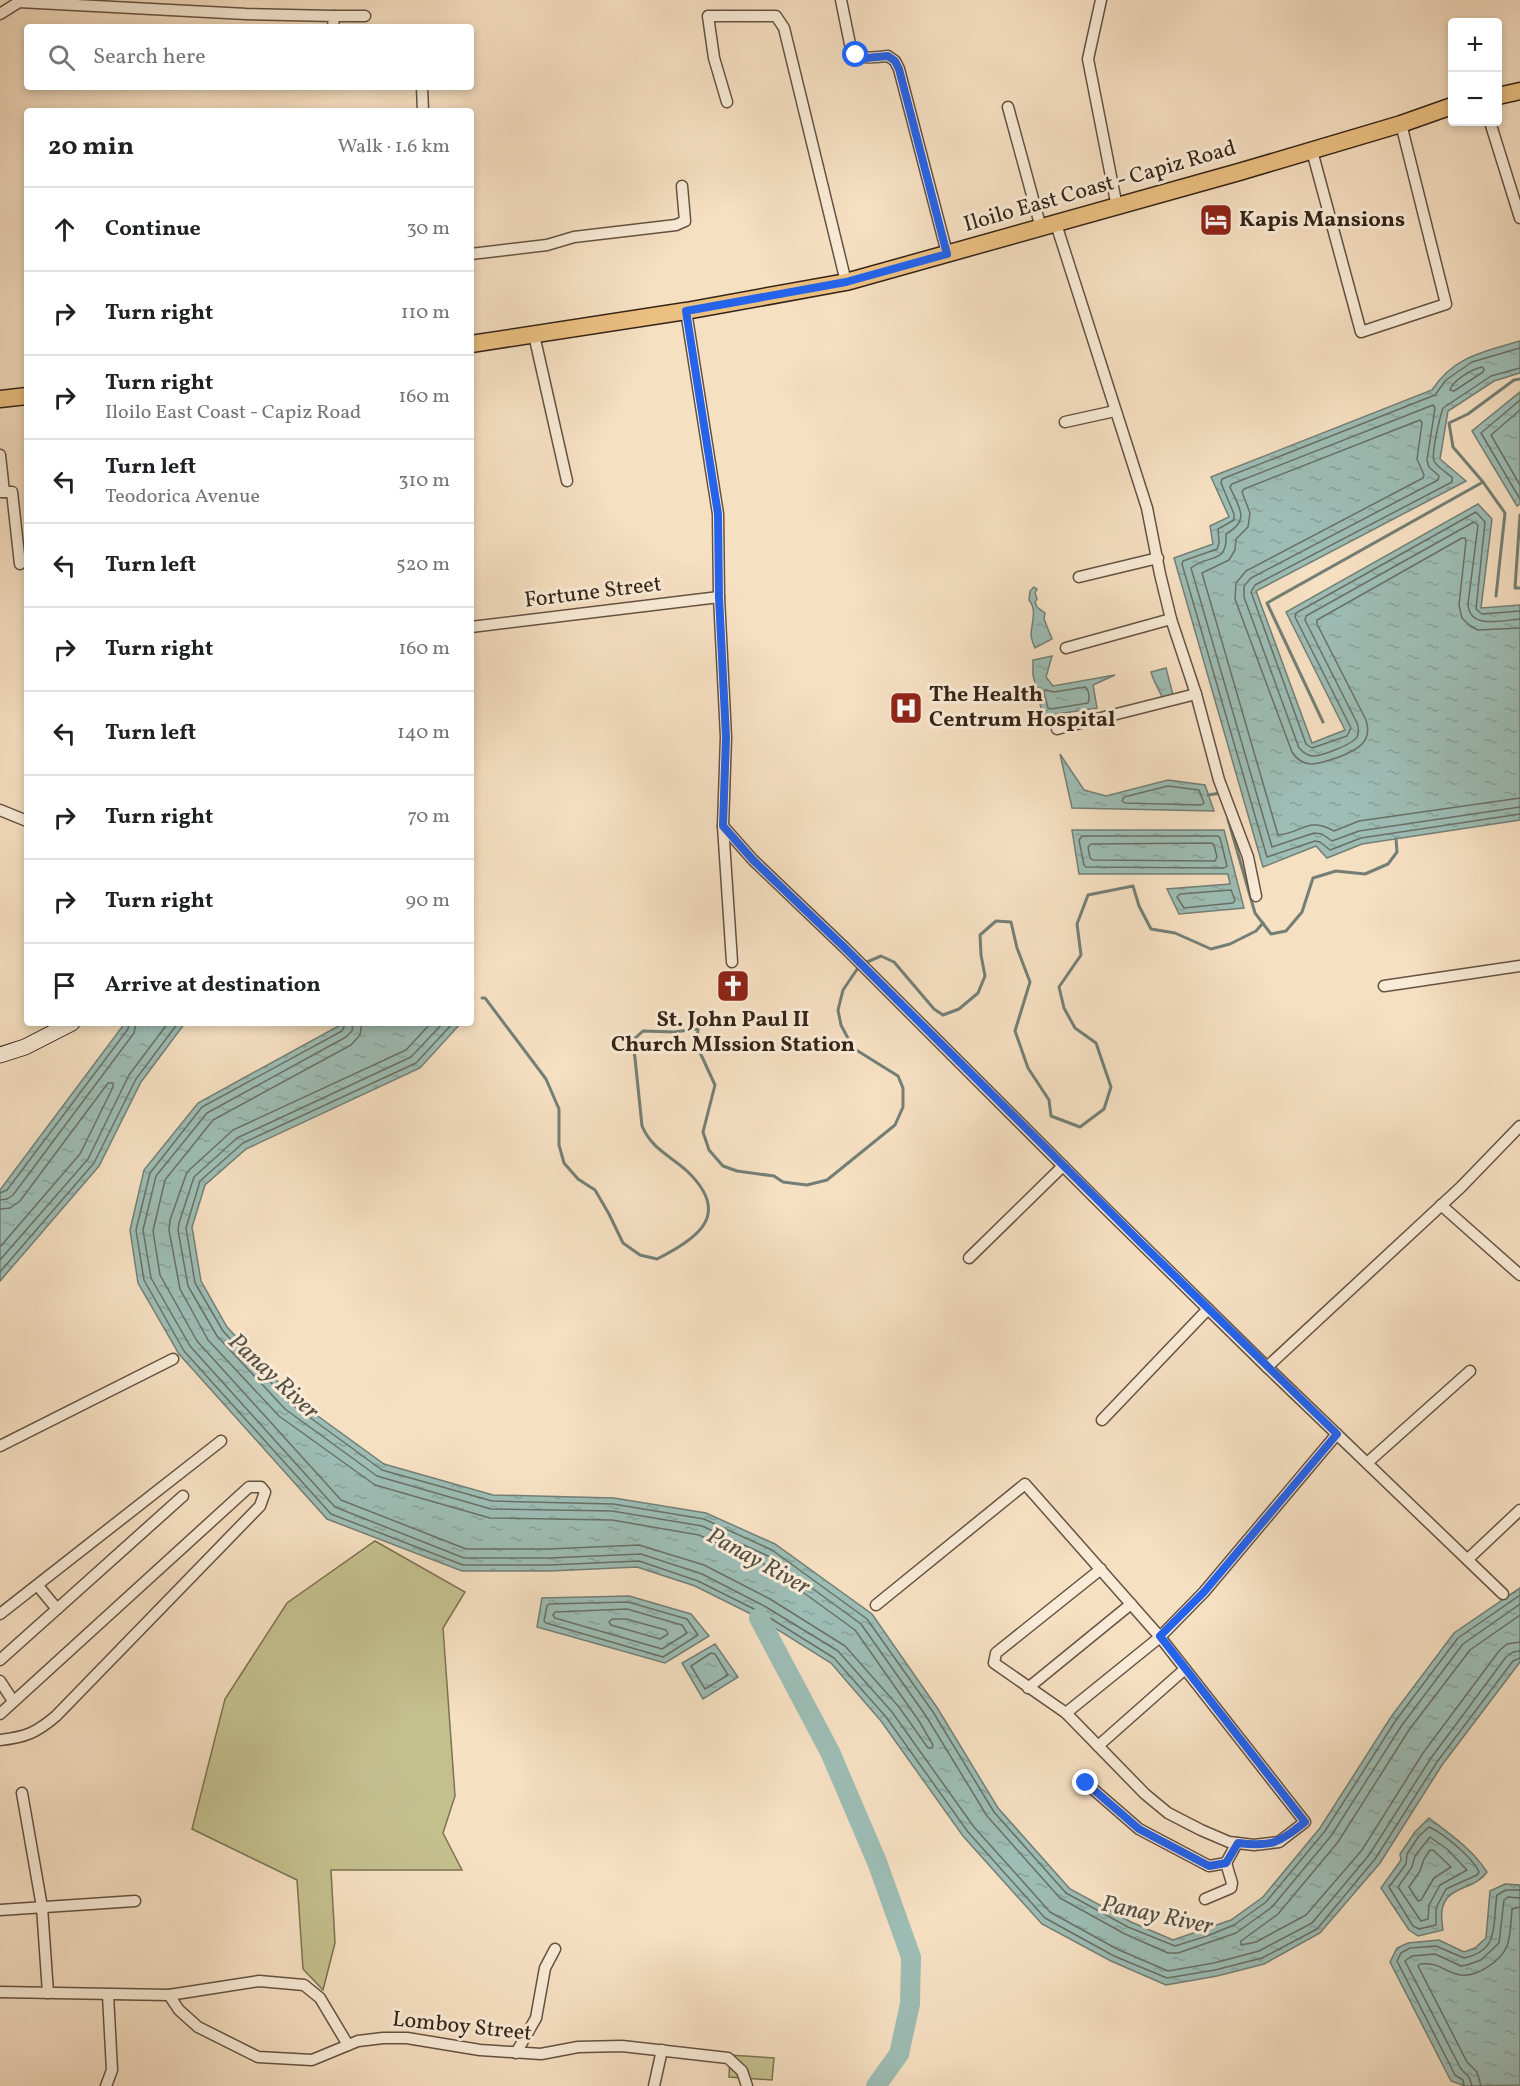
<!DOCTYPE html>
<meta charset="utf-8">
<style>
:root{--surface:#fff;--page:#f2f2f2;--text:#202124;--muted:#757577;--line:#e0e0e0}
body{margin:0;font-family:Vollkorn,serif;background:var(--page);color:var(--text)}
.controls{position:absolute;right:18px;top:18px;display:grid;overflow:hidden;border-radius:6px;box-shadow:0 3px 9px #0003}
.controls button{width:54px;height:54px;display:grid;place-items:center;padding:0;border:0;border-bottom:2px solid var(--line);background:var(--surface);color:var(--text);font:30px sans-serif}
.stop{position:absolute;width:18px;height:18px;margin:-14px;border:4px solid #2563eb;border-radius:50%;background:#fff}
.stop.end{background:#2563eb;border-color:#fff;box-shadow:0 2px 6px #0008}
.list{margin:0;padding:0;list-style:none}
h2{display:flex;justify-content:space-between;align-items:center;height:78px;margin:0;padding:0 24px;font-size:26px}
h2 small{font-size:20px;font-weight:400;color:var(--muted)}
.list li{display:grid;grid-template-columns:39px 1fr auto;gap:18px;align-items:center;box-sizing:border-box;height:84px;padding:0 24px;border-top:2px solid var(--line)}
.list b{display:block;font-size:22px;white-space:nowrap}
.list p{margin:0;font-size:20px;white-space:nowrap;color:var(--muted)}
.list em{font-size:20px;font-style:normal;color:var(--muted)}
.icon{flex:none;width:33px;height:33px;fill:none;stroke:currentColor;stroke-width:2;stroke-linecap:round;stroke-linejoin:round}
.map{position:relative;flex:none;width:1520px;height:2086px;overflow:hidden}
.search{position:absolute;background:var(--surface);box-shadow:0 3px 9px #0003;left:24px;top:24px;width:450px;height:66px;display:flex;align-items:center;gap:15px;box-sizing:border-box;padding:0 21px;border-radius:6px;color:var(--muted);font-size:22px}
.panel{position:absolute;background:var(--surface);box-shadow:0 3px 9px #0003;left:24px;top:108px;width:450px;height:918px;border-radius:6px}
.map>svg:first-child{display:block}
.green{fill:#c4c08e;stroke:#7c7252;stroke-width:1.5}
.water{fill:url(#water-ripples);stroke:#737f76;stroke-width:1.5}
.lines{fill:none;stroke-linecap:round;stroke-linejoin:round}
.shore{stroke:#697066;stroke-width:1.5}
.stream{stroke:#737f76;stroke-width:3}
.river{stroke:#9dbdb5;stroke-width:20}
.street-casing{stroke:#655242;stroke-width:13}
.secondary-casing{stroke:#352317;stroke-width:17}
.primary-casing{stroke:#352317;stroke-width:19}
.street{stroke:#f9ebd7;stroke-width:10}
.secondary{stroke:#f9ebd7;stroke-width:15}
.primary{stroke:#ebc081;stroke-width:16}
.route{stroke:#2563eb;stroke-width:8}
.labels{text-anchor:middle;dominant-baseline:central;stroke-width:6;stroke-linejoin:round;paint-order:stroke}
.street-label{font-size:22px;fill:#352317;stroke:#f9ebd7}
.poi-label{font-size:22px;font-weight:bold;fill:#352317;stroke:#f9ebd7;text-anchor:start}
.water-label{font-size:24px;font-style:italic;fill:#545146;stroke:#f9ebd7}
</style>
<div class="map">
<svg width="1520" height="2086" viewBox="0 0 1520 2086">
<defs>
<pattern id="water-ripples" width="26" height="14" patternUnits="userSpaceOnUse" patternTransform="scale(1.5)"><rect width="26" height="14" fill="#9dbdb5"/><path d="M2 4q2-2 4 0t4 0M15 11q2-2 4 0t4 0" fill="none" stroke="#88a29b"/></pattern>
</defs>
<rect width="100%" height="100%" fill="#f6e0c2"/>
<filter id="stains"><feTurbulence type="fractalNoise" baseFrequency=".00333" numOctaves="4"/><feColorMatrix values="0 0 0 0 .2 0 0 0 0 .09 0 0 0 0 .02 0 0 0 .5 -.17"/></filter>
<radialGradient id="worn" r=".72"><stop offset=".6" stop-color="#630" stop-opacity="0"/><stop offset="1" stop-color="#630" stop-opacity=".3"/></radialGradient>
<g class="green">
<polygon points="375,1541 465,1592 443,1628 455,1796 443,1833 462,1870 331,1870 335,1943 323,1990 303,1969 297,1880 192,1829 225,1699 287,1603"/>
<polygon points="730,2055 774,2058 772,2080 729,2077"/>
</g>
<g class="water">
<path d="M1520,341V373L1494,381L1448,411L1440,459L1466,481L1256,591L1312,743L1345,730L1286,612L1478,504L1492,519L1481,608L1520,605V820L1362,844L1327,858L1316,846L1263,867L1174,558L1213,544L1210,526L1229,517L1211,477L1432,390C1454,356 1484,352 1520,341Z"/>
<polygon points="1520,392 1520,504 1517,506 1472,431"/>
<path d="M1034,587L1037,589L1035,593L1037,599L1035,602L1037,607L1045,613L1044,619L1052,639L1035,648C1033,643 1031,639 1031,634C1032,621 1037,610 1029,600L1030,591Z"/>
<polygon points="1052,656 1046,677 1053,686 1115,675 1093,685 1097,708 1043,716 1033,675 1033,660"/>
<path d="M1166,668L1173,695L1163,699C1159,689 1154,683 1151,672Z"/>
<polygon points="1060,754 1084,790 1106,796 1168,780 1205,785 1214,811 1072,808"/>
<polygon points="1072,830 1224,830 1244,908 1179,914 1167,889 1230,884 1228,874 1079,874"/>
<polygon points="125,1023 185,1023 141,1082 99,1166 0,1281 0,1190"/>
<polygon points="344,1023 461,1023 420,1068 246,1149 205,1185 192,1227 201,1281 227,1327 293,1398 384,1464 493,1495 614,1498 706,1513 775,1544 872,1614 938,1709 998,1808 1070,1889 1131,1922 1173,1940 1231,1920 1263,1897 1320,1828 1391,1717 1454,1633 1520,1588 1520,1662 1442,1765 1380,1863 1320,1933 1264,1964 1217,1976 1166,1985 1111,1961 1042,1924 963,1836 881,1721 831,1663 759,1618 695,1586 637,1567 550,1571 462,1571 327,1519 179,1354 138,1283 130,1230 144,1170 198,1103"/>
<polygon points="629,1596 691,1614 709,1636 665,1663 537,1627 542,1598"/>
<polygon points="715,1644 738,1677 703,1699 682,1663"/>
<path d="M1429,1818C1450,1834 1473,1850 1487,1872C1474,1891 1445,1885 1442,1911C1441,1917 1442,1924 1443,1930L1418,1936L1409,1930L1381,1888L1401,1860L1400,1854L1415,1832Z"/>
<polygon points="1505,1884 1520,1885 1520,2085 1465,2086 1451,2081 1390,1962 1397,1948 1408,1943 1439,1940 1464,1952 1475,1948 1486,1938 1490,1891"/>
</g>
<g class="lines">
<g class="shore">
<polyline points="1520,348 1472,362 1446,380 1435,395 1222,479 1221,483 1234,514 1234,520 1218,529 1219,543 1217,549 1183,561 1182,564 1267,857 1315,841 1320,842 1330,850 1361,838 1520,814"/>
<path d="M1482,367L1484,369L1483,372L1454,391L1450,390C1452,381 1472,369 1482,367Z"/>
<path d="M1520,368L1491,376L1443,408C1440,417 1431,453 1434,461C1437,467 1447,473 1452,477V482L1255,585L1251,592L1306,744L1312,748L1347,736L1351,728L1295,617L1296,613L1476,512L1485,522L1476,609L1482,614L1520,611"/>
<polyline points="1520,400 1481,433 1520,499"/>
<polyline points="1520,410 1491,435 1520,485"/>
<path d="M1520,619C1503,620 1469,630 1468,604L1478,525L1474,522L1306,616L1305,620L1357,723C1359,728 1359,732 1357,737C1353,744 1320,757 1312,756C1306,755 1303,752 1299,748L1244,597V586L1251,578L1438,480L1439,476L1429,467L1427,460L1435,408L1433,405L1232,484L1230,487C1239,508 1251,520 1226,534C1228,565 1208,554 1191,568L1272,847L1314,833L1322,834L1332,841L1359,831L1520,807"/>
<path d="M1520,628L1478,630L1470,626L1462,618L1459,605L1466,541L1465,538H1462L1317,620V624L1366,720C1373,742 1357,750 1339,757C1321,763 1304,771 1292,752L1235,599L1236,583L1246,571L1423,478L1424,475L1417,459L1422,423L1420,420L1244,489L1242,492L1250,513L1248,527L1236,539L1235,550L1229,560L1202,573L1278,835C1303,833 1306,816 1334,831L1359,821L1520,798"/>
<path d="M1085,687C1089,689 1090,699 1088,703L1051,709L1048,708L1044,693L1045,690L1054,692Z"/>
<polygon points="1168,786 1199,790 1204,803 1201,805 1125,803 1122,801 1124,797"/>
<polygon points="1082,836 1218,836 1220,838 1227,866 1224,868 1086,867 1084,865 1079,840"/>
<polygon points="1212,843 1214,845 1217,857 1215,861 1093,860 1090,858 1088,847 1091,844"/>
<polygon points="1231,890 1235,900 1233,903 1184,908 1177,897 1180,894"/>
<polyline points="346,1023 342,1031 202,1107 150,1173 136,1230 144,1280 184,1351 331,1514 463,1565 549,1565 639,1561 698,1581 762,1613 834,1658 886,1717 968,1832 1045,1918 1114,1956 1167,1978 1215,1970 1262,1958 1317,1929 1375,1859 1437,1762 1513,1661 1520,1658"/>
<polyline points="353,1023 352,1031 346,1037 207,1113 156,1176 143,1230 151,1278 190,1346 335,1507 464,1558 549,1558 641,1554 702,1574 766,1607 838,1651 892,1712 974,1827 1050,1912 1117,1949 1168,1971 1214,1963 1259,1951 1312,1923 1369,1855 1431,1758 1506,1657 1513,1652 1520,1651"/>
<polyline points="362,1023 360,1035 351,1045 213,1120 165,1180 153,1231 160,1275 197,1341 341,1500 466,1549 549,1549 639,1545 704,1565 770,1599 845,1646 899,1707 928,1748 932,1748 933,1745 919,1721 855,1630 764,1564 699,1535 612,1520 490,1518 375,1485 279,1416 208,1340 180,1289 169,1230 170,1220 187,1172 233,1130 406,1050 431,1023"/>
<polyline points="443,1023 411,1057 237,1138 194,1177 179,1223 178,1230 188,1286 217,1336 285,1409 377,1476 491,1509 612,1511 702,1526 768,1556 861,1624 926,1716 987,1816 1060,1898 1125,1934 1168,1953 1178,1953 1236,1933 1272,1907 1331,1836 1402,1725 1463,1644 1520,1604"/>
<polyline points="453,1023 416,1063 243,1143 200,1181 186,1228 195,1283 223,1331 290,1403 382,1470 492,1501 613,1504 704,1519 772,1550 867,1619 933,1712 994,1812 1066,1893 1128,1927 1175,1946 1207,1936 1234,1925 1266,1902 1325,1831 1396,1720 1458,1638 1520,1595"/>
<polyline points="0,1193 7,1190 128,1029 129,1023"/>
<polyline points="0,1200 7,1199 13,1195 134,1033 136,1023"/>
<polyline points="0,1209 10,1208 20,1201 108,1083 113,1083 113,1087 80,1154 0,1247"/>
<polyline points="0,1260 88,1159 129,1075 168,1023"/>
<polyline points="0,1272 94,1163 136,1079 178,1023"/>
<polygon points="628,1602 687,1619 698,1635 663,1657 546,1623 544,1621 547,1606 549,1604"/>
<polygon points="627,1609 682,1625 687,1633 662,1649 555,1618 553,1615 555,1612"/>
<polyline points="1520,1615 1470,1650 1409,1730 1338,1842 1278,1914 1241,1941 1241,1945 1256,1942 1306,1915 1362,1850 1423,1753 1499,1651 1507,1644 1520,1642"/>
<polygon points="612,1619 626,1619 666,1630 668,1634 660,1639 611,1625 609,1622"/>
<polygon points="711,1653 715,1654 728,1675 705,1689 691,1666"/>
<path d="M1429,1827C1443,1833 1473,1858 1479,1872L1477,1875L1446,1889L1436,1908V1925L1419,1929L1413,1926L1389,1887L1406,1864L1407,1854L1419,1836Z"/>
<polygon points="1430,1837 1447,1849 1467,1870 1440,1885 1429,1905 1428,1919 1421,1921 1398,1887 1412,1867 1415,1856"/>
<polygon points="1430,1850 1433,1850 1451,1867 1434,1878 1421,1900 1418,1901 1409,1887 1420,1871 1424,1859"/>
<path d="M1464,2086L1463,2080L1455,2075L1397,1961L1401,1953L1410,1948L1436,1946L1464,1958C1501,1950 1492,1924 1497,1895L1506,1890H1520"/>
<polyline points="1472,2086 1469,2077 1461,2069 1405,1961 1412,1956 1435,1954 1461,1966 1467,1965 1481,1960 1499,1943 1504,1900 1508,1897 1520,1898"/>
<path d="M1481,2086L1477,2072L1467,2062L1418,1966L1420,1964C1441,1962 1443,1972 1461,1975C1477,1977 1501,1961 1507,1946C1511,1935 1511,1920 1512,1909L1520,1907"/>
</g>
<g class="stream">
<polyline points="1483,482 1505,513 1496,596"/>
<polyline points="1520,515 1515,588 1520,588"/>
<polyline points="1323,722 1267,603 1483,482 1453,447 1449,423 1468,414 1514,380 1520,379"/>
<polyline points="1208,795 1221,793"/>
<polyline points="1228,819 1255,913 1271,934 1286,931 1302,912 1313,878 1336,871 1365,874 1388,864 1397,852 1396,839"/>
<path d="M482,998H485L546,1079L559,1109V1145L564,1163L578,1179L595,1190L609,1214L623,1243L640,1255L657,1259C699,1238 732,1214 687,1171C669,1155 652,1149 642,1126L635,1058L632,1041L643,1031L674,1032L698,1029L697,1046L715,1085L703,1132L709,1150L723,1166L737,1171L774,1176L783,1182L807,1185L827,1180L895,1125L903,1107V1088L898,1076L853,1048L841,1025L838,1010L843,990L860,965L881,956L894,962L934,1009L943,1015L959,1009L978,993L985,976L981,955L980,935L996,921L1011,922L1017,948L1030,982L1015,1031L1028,1068L1049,1100L1051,1116L1080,1127L1104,1109L1111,1087L1096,1043L1075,1028L1064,1008L1059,987L1081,955L1077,924L1088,895L1133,886L1139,906L1151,929L1175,933L1211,949L1230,944L1256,931L1263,923"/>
</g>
<polyline class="river" points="759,1618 830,1752 877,1862 911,1957 910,2004 899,2054 876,2086"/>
<g class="street-casing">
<g id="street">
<path d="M841,0L851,49C860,61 875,57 888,56L895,61L899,69L947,253"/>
<polyline points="1101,0 1088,59 1117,207"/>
<polyline points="0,14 19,2 246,14 334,16 333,27"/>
<polyline points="334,16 365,16"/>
<polyline points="422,87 423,111"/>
<polyline points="727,102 714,58 708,16 776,16 784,28 846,282"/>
<polyline points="1008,107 1041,228"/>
<polyline points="1490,122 1520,218"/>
<polyline points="1312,151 1361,332 1446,304 1401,124"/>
<polyline points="1056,224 1147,508 1160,574 1171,619 1196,694 1219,780 1248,857 1256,896"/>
<polyline points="471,254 547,245 574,237 676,225 685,221 682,186"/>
<polyline points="686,311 718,514 719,597 726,737 723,826 732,962"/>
<polyline points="534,335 567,481"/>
<polyline points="1065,422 1115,411"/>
<polyline points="0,455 4,492"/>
<polyline points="0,492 12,492 20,564"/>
<polyline points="1079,577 1158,558"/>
<polyline points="471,627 719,597"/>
<polyline points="1066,648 1171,619"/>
<polyline points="1057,729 1196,694"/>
<polyline points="0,810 27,821"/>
<polyline points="723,826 753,860 845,948 1107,1210 1267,1367 1503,1594"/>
<polyline points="1384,986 1520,966"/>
<polyline points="1441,1205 1520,1275"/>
<polyline points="969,1258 1063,1166"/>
<polyline points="1267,1367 1461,1187 1520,1126"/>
<polyline points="1102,1420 1208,1309"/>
<polyline points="0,1446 173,1359"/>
<polyline points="1367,1463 1470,1371"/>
<polyline points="1468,1559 1520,1510"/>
<polyline points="38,1586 57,1609 183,1496"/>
<polyline points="876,1605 1025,1484 1160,1637 1305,1822 1279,1842 1254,1845 1229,1842 1201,1830 1168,1813 1145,1794 1066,1713 994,1663 996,1653 1101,1569"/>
<polyline points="0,1614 221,1441"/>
<polyline points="0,1660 57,1609"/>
<polyline points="0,1681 13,1701"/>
<polyline points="1028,1688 1131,1604"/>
<polyline points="1066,1713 1160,1637 1204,1592 1337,1434"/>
<path d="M0,1714L249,1487H261L265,1492L260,1506L56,1716C36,1733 26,1737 0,1740"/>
<polyline points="1098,1746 1185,1669"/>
<polyline points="1086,1783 1139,1829 1209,1866 1226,1863 1237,1843"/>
<polyline points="22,1793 42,1907 48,1993"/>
<polyline points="1205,1899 1231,1888 1232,1883 1226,1863"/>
<polyline points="0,1910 135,1901"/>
<polyline points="0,1992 169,1995 259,1981 304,1985 320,1998 348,2045"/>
<polyline points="169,1995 179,2010 198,2027 258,2057 312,2060 358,2041 383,2038 407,2038 480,2050 541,2054 578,2047 622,2046 728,2058 742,2071 747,2086"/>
<polyline points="516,2053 536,2018 545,1968 555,1949"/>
<polyline points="106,2086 112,2070 108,1995"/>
<polyline points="654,2086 662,2050"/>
</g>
</g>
<g class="secondary-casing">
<polyline id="secondary" points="0,1055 25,1047 72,1023"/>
</g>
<g class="primary-casing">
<g id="primary">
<polyline points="1498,96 1520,91"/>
<polyline points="471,344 686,311 846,282 1239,172 1401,124 1452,106"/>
<polyline points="0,399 27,396"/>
</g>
</g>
<use href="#street" class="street"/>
<use href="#secondary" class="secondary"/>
<use href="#primary" class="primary"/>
</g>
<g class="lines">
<path class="route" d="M856,55L866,58L888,56L895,61L899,69L947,254L846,282L686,311L718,514L719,597L726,737L723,826L753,860L845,948L1142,1244L1337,1434L1204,1592L1160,1636L1305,1822C1278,1843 1273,1847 1238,1843L1226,1863L1209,1866L1139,1829L1086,1783"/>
</g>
<defs>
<g id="hotel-square" transform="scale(1.725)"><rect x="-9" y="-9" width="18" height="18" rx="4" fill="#8f2418" stroke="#f9ebd7"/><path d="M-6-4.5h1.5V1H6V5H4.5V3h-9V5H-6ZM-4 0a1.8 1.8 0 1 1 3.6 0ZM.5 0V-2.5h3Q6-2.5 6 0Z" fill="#fff"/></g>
<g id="hospital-square" transform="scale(1.725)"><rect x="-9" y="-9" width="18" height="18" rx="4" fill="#8f2418" stroke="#f9ebd7"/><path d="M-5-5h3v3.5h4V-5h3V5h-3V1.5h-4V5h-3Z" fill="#fff"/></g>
<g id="church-square" transform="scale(1.725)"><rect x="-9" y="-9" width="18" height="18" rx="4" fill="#8f2418" stroke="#f9ebd7"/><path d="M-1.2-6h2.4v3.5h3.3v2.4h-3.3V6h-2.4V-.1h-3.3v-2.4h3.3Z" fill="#fff"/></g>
</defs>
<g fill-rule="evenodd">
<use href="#hotel-square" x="1216" y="220"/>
<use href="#hospital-square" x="906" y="708"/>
<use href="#church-square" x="733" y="986"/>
</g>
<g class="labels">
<g class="street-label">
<text transform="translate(1100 187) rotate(-16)">Iloilo East Coast - Capiz Road</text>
<text transform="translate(593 593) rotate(-7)">Fortune Street</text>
<text transform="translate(462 2027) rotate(6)">Lomboy Street</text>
</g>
<g class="poi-label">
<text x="1239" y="220">Kapis Mansions</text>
<text x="929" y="695">The Health<tspan x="929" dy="25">Centrum Hospital</tspan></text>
<text x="733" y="1020" text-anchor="middle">St. John Paul II<tspan x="733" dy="25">Church MIssion Station</tspan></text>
</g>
<g class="water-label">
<text transform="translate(273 1377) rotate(43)">Panay River</text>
<text transform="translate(758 1562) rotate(29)">Panay River</text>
<text transform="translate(1157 1916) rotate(12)">Panay River</text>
</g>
</g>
<rect width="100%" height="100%" filter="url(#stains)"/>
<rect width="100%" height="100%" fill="url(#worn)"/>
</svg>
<div class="controls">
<button>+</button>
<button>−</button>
</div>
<div class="stop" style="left:856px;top:55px"></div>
<div class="stop end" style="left:1086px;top:1783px"></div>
<div class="search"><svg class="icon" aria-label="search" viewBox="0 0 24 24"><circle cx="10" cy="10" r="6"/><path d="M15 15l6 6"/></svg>Search here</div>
<section class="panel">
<h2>20 min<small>Walk · 1.6 km</small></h2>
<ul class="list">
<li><svg class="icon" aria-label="ahead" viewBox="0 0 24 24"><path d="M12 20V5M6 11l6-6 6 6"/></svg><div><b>Continue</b></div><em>30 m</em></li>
<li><svg class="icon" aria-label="right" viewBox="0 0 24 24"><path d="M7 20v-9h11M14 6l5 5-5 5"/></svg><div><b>Turn right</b></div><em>110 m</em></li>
<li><svg class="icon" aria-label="right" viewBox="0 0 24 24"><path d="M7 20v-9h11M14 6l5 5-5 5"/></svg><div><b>Turn right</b><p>Iloilo East Coast - Capiz Road</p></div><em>160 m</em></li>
<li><svg class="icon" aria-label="left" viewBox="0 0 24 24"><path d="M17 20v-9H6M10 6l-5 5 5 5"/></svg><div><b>Turn left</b><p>Teodorica Avenue</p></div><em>310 m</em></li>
<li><svg class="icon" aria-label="left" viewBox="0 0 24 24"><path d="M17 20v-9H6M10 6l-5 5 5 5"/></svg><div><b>Turn left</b></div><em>520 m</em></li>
<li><svg class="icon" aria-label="right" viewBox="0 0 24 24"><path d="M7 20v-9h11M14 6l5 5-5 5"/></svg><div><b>Turn right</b></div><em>160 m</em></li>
<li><svg class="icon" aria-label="left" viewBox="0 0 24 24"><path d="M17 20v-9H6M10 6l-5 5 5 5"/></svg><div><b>Turn left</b></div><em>140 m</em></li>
<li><svg class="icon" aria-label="right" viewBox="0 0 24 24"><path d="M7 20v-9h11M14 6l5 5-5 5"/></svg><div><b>Turn right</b></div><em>70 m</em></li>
<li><svg class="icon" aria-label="right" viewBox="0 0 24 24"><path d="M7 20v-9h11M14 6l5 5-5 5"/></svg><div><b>Turn right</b></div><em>90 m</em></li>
<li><svg class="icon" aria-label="arrive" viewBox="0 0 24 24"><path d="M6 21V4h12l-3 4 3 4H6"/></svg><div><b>Arrive at destination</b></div></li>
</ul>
</section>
</div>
